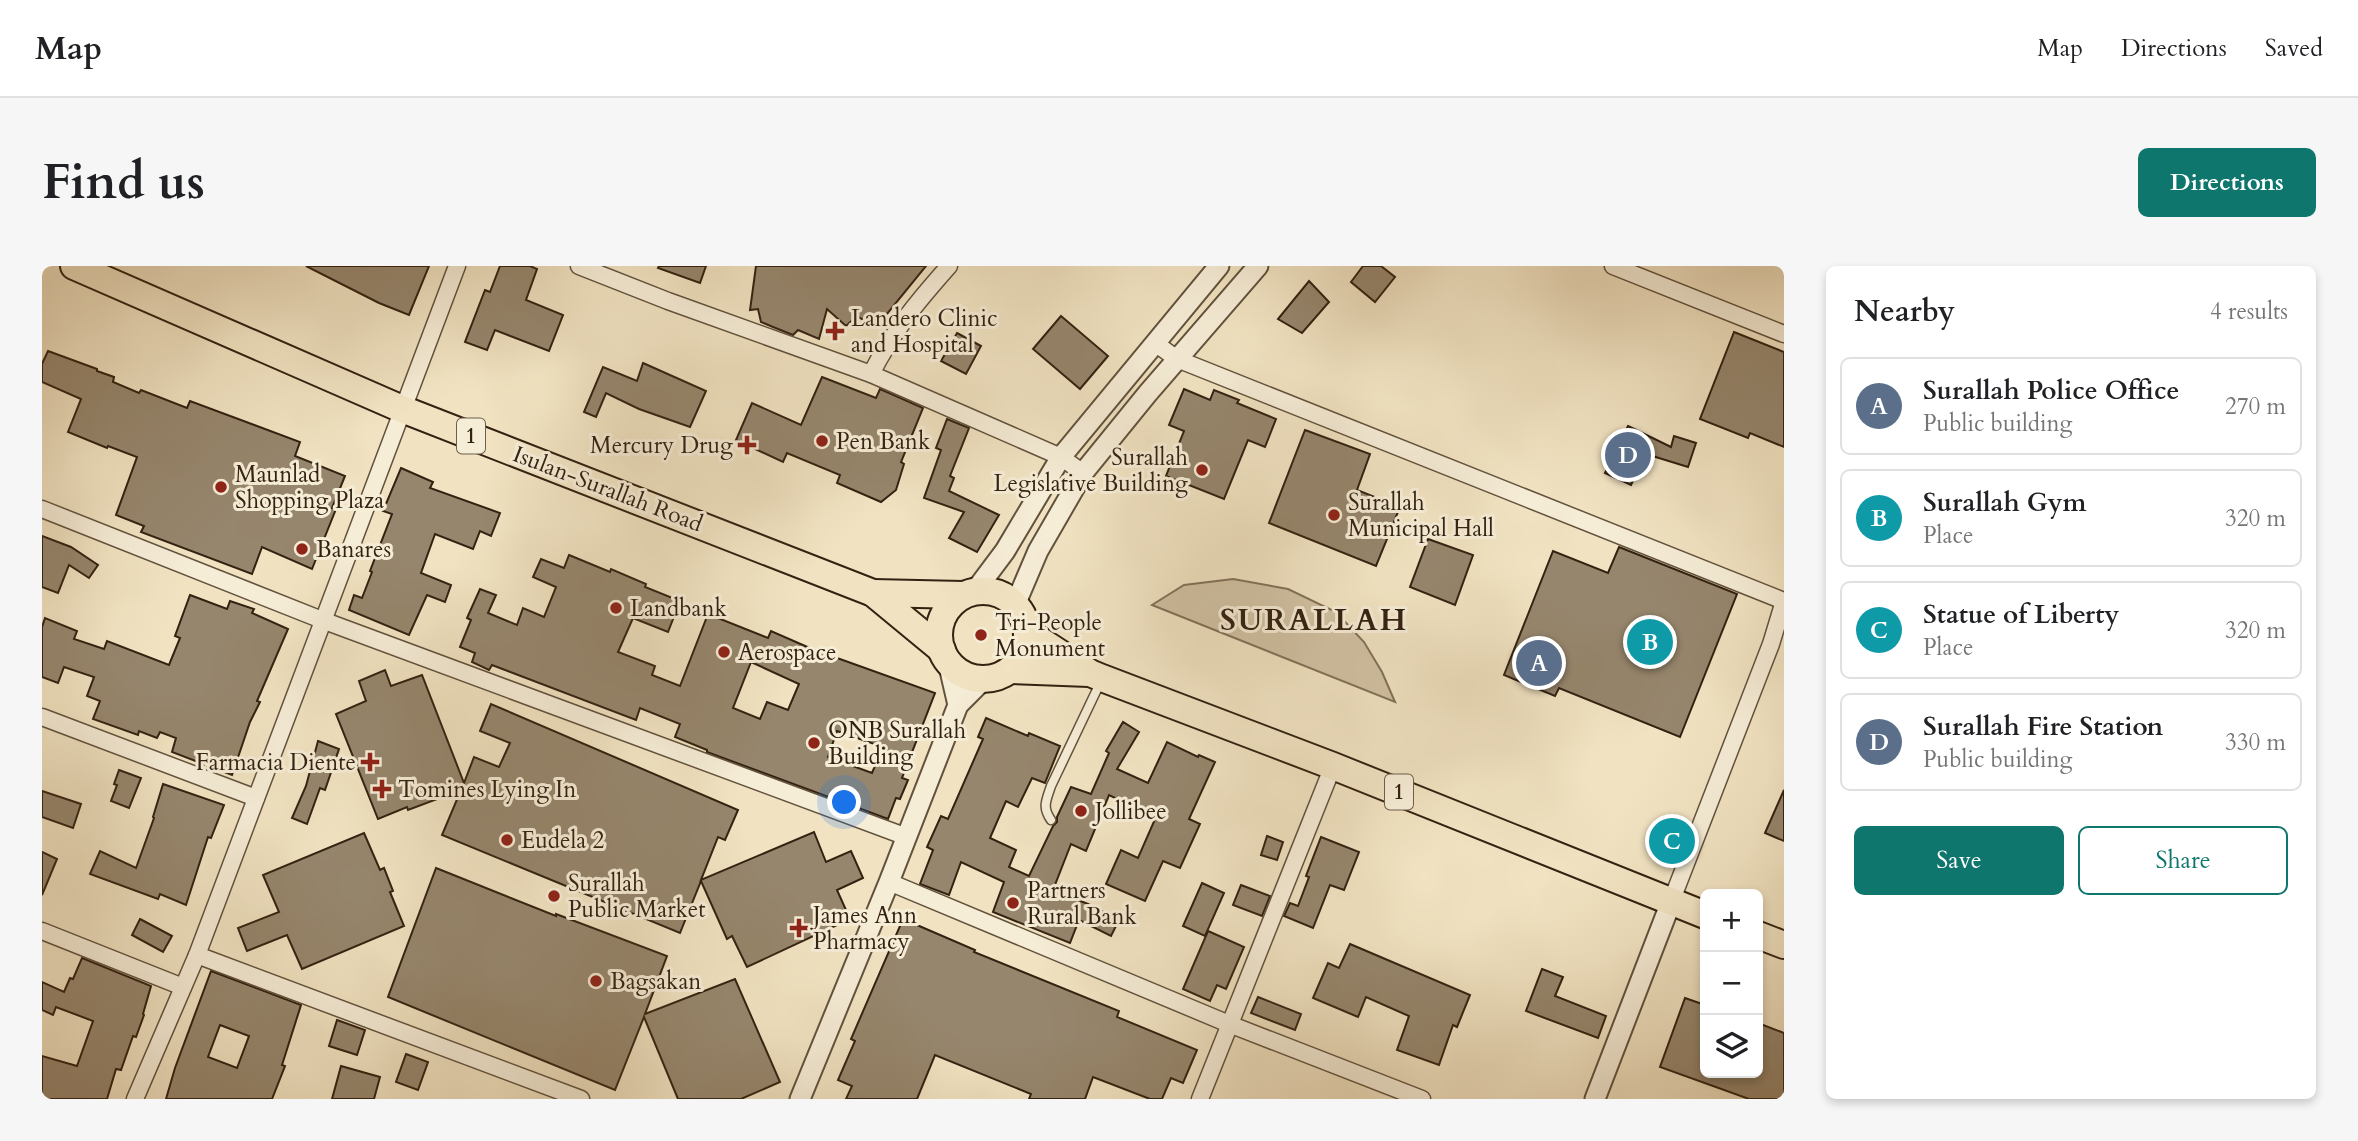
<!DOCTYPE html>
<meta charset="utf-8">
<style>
:root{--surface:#fff;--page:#f6f6f6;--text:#202124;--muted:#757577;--line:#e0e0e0;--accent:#0f766e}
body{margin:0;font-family:Cardo,serif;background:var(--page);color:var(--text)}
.controls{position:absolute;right:21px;bottom:21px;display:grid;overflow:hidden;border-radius:10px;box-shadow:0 4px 10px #0003}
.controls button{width:63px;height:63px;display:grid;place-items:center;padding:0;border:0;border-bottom:2px solid var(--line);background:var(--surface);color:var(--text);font:35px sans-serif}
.you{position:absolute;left:803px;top:537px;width:24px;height:24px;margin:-18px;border:5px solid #fff;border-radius:50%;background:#1a73e8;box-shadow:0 0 0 10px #1a73e833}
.badge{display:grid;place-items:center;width:46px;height:46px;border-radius:50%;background:var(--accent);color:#fff;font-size:23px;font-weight:700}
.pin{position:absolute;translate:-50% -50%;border:4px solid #fff;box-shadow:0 2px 7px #0006}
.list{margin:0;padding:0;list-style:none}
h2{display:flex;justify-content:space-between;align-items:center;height:91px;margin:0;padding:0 28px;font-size:30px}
h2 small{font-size:23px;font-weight:400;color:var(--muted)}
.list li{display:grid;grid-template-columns:46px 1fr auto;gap:21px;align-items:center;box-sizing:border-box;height:98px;margin:0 14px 14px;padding:0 14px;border:2px solid var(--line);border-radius:10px}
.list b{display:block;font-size:26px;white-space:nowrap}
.list p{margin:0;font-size:23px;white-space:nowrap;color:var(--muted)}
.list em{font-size:23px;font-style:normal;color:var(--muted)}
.actions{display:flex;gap:14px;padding:21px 28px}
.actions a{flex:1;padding:16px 0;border:2px solid var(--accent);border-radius:10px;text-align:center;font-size:24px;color:var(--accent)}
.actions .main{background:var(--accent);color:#fff}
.icon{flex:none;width:38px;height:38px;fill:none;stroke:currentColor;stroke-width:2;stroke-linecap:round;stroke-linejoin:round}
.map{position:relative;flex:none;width:1742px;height:833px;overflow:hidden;border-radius:10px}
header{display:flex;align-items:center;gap:42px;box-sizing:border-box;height:98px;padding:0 35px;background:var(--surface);border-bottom:2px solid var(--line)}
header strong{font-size:33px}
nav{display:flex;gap:38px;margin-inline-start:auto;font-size:24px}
.intro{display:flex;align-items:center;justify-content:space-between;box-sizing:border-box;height:168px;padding:0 42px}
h1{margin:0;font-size:49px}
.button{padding:18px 32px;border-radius:10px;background:var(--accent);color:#fff;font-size:24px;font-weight:700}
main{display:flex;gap:42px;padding:0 42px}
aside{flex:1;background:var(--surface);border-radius:10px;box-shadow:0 4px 10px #0003}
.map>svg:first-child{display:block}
.green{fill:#d1c2a4;stroke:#82725a;stroke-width:2}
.building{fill:#96866d;stroke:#332111;stroke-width:2;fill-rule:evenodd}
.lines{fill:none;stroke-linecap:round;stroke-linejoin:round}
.service-casing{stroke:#62523d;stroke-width:11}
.minor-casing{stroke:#62523d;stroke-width:19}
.tertiary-casing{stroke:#62523d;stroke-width:23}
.trunk-casing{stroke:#332111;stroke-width:30}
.service{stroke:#f6edd7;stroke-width:8}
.minor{stroke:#f6edd7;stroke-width:16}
.tertiary{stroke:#f6edd7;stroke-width:19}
.trunk{stroke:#f1e3c2;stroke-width:26}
.poi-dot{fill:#8f2418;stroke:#f6edd7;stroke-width:2.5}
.labels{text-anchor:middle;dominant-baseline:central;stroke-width:6;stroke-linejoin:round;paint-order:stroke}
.shield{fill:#f6edd7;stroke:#6e5e4c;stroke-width:2}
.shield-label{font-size:21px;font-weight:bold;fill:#332111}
.poi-label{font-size:23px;fill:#332111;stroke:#f6edd7;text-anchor:start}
.street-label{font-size:23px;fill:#332111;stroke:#f6edd7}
.district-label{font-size:30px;font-weight:bold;letter-spacing:2px;fill:#332111;stroke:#f6edd7}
</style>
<header>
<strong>Map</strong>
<nav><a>Map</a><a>Directions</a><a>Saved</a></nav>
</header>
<div class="intro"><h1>Find us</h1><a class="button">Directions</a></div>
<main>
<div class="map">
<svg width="1742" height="833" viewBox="0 0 1742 833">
<rect width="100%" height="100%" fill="#f1e3c2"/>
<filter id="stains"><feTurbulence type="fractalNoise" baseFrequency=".00286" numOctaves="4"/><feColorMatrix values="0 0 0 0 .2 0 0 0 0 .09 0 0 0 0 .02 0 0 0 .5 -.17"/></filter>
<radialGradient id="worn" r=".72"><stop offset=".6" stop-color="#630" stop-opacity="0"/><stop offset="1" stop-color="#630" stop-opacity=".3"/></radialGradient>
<polygon class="green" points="1191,313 1246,323 1294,346 1322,376 1340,406 1353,436 1110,339 1142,319"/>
<g class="building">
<polygon points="264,0 387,0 367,49 337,37"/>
<polygon points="458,0 488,0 495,3 484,34 521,49 507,85 453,64 445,84 423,76 443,24 448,26"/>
<polygon points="617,0 664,0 658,17 616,2"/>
<polygon points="714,0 884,0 836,59 829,59 815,50 804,60 785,43 777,73 756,64 751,69 731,61 719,56 716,43 708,44"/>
<polygon points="1321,0 1339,0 1353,11 1333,36 1309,16"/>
<polygon points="1267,15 1287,36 1260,67 1236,53"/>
<polygon points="1019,50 1066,90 1038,123 991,83"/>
<polygon points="1692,66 1742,86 1742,181 1708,167 1706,172 1658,153"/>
<polygon points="915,67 939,80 924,108 899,95"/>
<polygon points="6,85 55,103 55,105 72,111 71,116 97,127 99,124 145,142 148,135 258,176 253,190 303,210 290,242 294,243 270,303 220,281 210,308 99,266 102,260 74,249 95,191 66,180 65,182 26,166 39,133 0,116 0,98"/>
<polygon points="601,97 664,125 648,161 597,143 564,127 554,151 542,146 561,101 595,115"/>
<polygon points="780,111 834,132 838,123 881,142 859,196 862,198 854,224 839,236 795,217 798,209 745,187 741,196 694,174 710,137 759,159"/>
<polygon points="1142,123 1168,134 1172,124 1197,134 1195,137 1234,153 1223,181 1206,174 1182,233 1124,210 1142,165 1127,159"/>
<polygon points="905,153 927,162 908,210 912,212 907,225 957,249 935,286 907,272 922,246 882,232 899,184 894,182"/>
<polygon points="1586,160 1629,181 1632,170 1654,177 1646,201 1604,188 1589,219 1563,207"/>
<polygon points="1263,164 1328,188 1315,224 1358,241 1334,300 1227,257"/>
<polygon points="359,202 391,216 388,222 458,247 449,270 438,265 431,283 393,268 379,307 409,319 403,336 385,329 367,369 307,344 312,329 320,332 330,306 328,305 350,248 341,245"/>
<polygon points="0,270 29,281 56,299 47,312 27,299 16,327 0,321"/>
<polygon points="1386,273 1431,289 1413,339 1368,321"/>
<polygon points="1577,281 1695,328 1638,471 1517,422 1513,430 1462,409 1511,285 1566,307"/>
<path d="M527,289L568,306L569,303L604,318L603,321L638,335L626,366L591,352L576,386L613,400L610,409L638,420L666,348L726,372L729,365L770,383L893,427L860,512L866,514L858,533L854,532L846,553L665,486V484L633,471L638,458L598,442L594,454L450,399L447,404L430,396L433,387L418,381L429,354L425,352L438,323L454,329L446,347L475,359L481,342L502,351L514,321L491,311L499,293L522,302ZM709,396L757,418L746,444L725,436L718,453L691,442ZM795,465L841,481L830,507L786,491Z"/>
<polygon points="148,329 185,343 188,335 212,343 210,347 246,363 215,435 218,436 208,456 190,509 130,486 134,472 118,466 115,472 97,465 96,469 51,453 58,435 45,430 52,411 22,401 16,417 0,411 0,361 3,352 35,365 32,373 62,383 65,375 127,399 138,372 133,370"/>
<polygon points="343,404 349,420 380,409 422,517 432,491 457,501 468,477 438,465 449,438 696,544 683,574 676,571 659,614 772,566 784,596 809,585 821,612 795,624 808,653 705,701 690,670 685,673 659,615 638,667 400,569 419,524 366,544 365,541 336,553 294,448 324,435 317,415"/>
<polygon points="944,452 986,470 987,467 1018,480 1003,517 990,512 976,541 964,535 948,572 974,584 967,601 987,610 1011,560 1015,556 1015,551 1029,521 1049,528 1067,487 1064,485 1081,456 1097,466 1075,503 1106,517 1125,476 1156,491 1157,489 1173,496 1147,553 1158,558 1138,602 1121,595 1103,635 1064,618 1079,584 1096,592 1114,551 1067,529 1044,585 1029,578 1011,624 1046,638 1077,654 1069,670 1037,654 1028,677 951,646 962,616 919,596 907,629 878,618 891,584 885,581 899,550 906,553 941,473 936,471"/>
<polygon points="276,475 297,483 283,524 278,522 265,558 250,552 264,520"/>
<polygon points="77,504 99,512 87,542 69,535 75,519 72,518"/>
<polygon points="121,518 182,539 169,572 166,571 144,639 118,628 116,633 48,608 58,585 94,602 112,552 111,551"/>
<polygon points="1742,524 1742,575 1723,567"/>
<polygon points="0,525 39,538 31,562 0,551"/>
<polygon points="322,567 338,604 342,602 351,625 348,626 362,660 260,703 245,669 205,685 196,662 237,646 221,609"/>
<polygon points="1225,570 1241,576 1235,594 1219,589"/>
<polygon points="1279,571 1317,586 1302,624 1288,619 1271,662 1242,650 1248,637 1256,640 1267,611 1264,610"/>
<polygon points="0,586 15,593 0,629"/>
<polygon points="394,602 514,650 514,648 625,690 603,748 693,713 738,816 699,833 636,833 602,751 573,824 346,731"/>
<polygon points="1160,617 1182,627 1163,670 1141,660"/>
<polygon points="1199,619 1228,630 1220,650 1191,639"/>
<polygon points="98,653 130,670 121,686 90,669"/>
<polygon points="861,653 933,684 932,686 1077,745 1075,751 1155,784 1141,817 1129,812 1120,833 1108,833 1051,811 1043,833 987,833 989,828 893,789 875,833 804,833 810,820 796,814 813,775 809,773"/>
<polygon points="1166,665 1202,681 1184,723 1175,719 1168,735 1141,723"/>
<polygon points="1308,678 1428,729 1415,761 1411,759 1397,799 1355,784 1367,750 1324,731 1316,751 1271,732 1286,697 1297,702"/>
<polygon points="40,692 109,720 101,748 102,749 94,771 91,770 79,804 74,803 65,833 0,833 0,790 35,800 51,755 14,741 11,749 0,744 0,716 22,726 28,712 31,713"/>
<polygon points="1500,703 1521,711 1513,730 1564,750 1556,772 1484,745"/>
<path d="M169,705L259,739L240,799L243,800L230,833H124L133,802ZM178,759L207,770L195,802L166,791Z"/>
<polygon points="1216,731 1259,748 1253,764 1209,747"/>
<polygon points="1643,732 1663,739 1663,807 1716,807 1716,757 1742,767 1742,833 1707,833 1618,801"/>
<polygon points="295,754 323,764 315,789 287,780"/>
<polygon points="364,788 386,796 376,824 354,816"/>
<polygon points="299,800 338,811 332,833 290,833"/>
</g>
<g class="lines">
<g class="service-casing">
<path id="service" d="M1009,554C1000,541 1004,535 1009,520L1059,415"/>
</g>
<g class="minor-casing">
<g id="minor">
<polyline points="537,0 626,35 829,108 1019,191 1041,207"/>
<polyline points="1571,0 1742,68"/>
<polyline points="1113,77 1135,93 1742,335 1729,378 1629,636"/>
<path d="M829,108C851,65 875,36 907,0"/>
<polyline points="0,243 280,354 865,571"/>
<polyline points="0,451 214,532"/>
<polyline points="847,616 1187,758 1380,833"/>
<polyline points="0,665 141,721"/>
<polyline points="155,689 539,833"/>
<polyline points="93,833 155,689 415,0"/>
<polyline points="1158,833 1291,500"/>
</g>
</g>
<g class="tertiary-casing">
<g id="tertiary">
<polyline points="933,325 963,285 1019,191 1177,0"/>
<polyline points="973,339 996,285 1041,207 1106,127 1216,0"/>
<polyline points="906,396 916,439"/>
<polyline points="758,833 847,616 916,439 942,413"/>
<polyline points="1553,833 1629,636"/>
</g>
</g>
<g class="trunk-casing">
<g id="trunk">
<polyline points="32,0 360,143 831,327 900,384"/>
<circle cx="941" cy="369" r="44"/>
<polyline points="831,327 921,329"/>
<polyline points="985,366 1048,407 1060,412 1291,500 1663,649"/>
<polyline points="968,404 1047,407"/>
<polyline points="1716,669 1742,679"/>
</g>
</g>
<use href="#service" class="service"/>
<use href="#minor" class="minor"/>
<use href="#tertiary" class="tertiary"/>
<use href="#trunk" class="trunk"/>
</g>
<g class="poi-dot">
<path d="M789.5 54.5h7v7h7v7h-7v7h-7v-7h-7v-7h7z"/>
<circle cx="780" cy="175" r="7"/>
<path d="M701.5 168.5h7v7h7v7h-7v7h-7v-7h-7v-7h7z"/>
<circle cx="1160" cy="204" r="7"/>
<circle cx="179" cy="221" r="7"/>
<circle cx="1292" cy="249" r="7"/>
<circle cx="260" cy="283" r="7"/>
<circle cx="574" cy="342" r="7"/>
<circle cx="939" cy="369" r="7"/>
<circle cx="682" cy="386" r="7"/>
<circle cx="772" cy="477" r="7"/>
<path d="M324.5 485.5h7v7h7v7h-7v7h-7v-7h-7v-7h7z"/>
<path d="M336.5 512.5h7v7h7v7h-7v7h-7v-7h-7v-7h7z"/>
<circle cx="1039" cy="545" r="7"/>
<circle cx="465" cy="574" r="7"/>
<circle cx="512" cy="630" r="7"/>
<circle cx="971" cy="637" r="7"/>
<path d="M753.5 651.5h7v7h7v7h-7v7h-7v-7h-7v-7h7z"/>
<circle cx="554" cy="715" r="7"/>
</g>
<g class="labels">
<g class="shield">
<rect x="415" y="152.5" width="28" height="35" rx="5"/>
<rect x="1343" y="508.5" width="28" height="35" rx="5"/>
</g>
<g class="shield-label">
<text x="429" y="170">1</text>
<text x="1357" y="526">1</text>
</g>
<g class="poi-label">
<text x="809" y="52">Landero Clinic<tspan x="809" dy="26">and Hospital</tspan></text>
<text x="794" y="175">Pen Bank</text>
<text x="691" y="179" text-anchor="end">Mercury Drug</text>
<text x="1146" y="191" text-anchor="end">Surallah<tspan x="1146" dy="26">Legislative Building</tspan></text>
<text x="193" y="208">Maunlad<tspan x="193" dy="26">Shopping Plaza</tspan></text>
<text x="1306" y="236">Surallah<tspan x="1306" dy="26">Municipal Hall</tspan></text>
<text x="274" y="283">Banares</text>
<text x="588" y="342">Landbank</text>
<text x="953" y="356">Tri-People<tspan x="953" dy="26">Monument</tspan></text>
<text x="696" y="386">Aerospace</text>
<text x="786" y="464">ONB Surallah<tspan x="786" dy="26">Building</tspan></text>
<text x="314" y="496" text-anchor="end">Farmacia Diente</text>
<text x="356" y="523">Tomines Lying In</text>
<text x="1053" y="545">Jollibee</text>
<text x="479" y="574">Eudela 2</text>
<text x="526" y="617">Surallah<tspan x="526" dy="26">Public Market</tspan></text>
<text x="985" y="624">Partners<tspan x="985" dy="26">Rural Bank</tspan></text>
<text x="771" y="649">James Ann<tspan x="771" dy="26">Pharmacy</tspan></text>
<text x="568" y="715">Bagsakan</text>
</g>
<g class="street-label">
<text transform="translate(566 223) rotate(21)">Isulan-Surallah Road</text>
</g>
<g class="district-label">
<text x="1272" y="354">SURALLAH</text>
</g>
</g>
<rect width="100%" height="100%" filter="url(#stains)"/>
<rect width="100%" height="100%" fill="url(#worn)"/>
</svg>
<div class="controls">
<button>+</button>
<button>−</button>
<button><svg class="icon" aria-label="layers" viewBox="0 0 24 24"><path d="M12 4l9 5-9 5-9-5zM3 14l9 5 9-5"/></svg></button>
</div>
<div class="you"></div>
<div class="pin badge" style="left:1497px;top:397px;background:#5c6f8a">A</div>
<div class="pin badge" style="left:1608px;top:376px;background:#0f9aa8">B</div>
<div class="pin badge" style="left:1630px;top:575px;background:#0f9aa8">C</div>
<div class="pin badge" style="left:1586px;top:189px;background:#5c6f8a">D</div>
</div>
<aside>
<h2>Nearby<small>4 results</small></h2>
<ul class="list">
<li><span class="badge" style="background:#5c6f8a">A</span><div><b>Surallah Police Office</b><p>Public building</p></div><em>270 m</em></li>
<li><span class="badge" style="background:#0f9aa8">B</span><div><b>Surallah Gym</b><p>Place</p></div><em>320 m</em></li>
<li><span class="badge" style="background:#0f9aa8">C</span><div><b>Statue of Liberty</b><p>Place</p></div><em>320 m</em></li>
<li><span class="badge" style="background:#5c6f8a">D</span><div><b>Surallah Fire Station</b><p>Public building</p></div><em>330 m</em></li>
</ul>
<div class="actions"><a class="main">Save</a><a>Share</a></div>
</aside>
</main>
